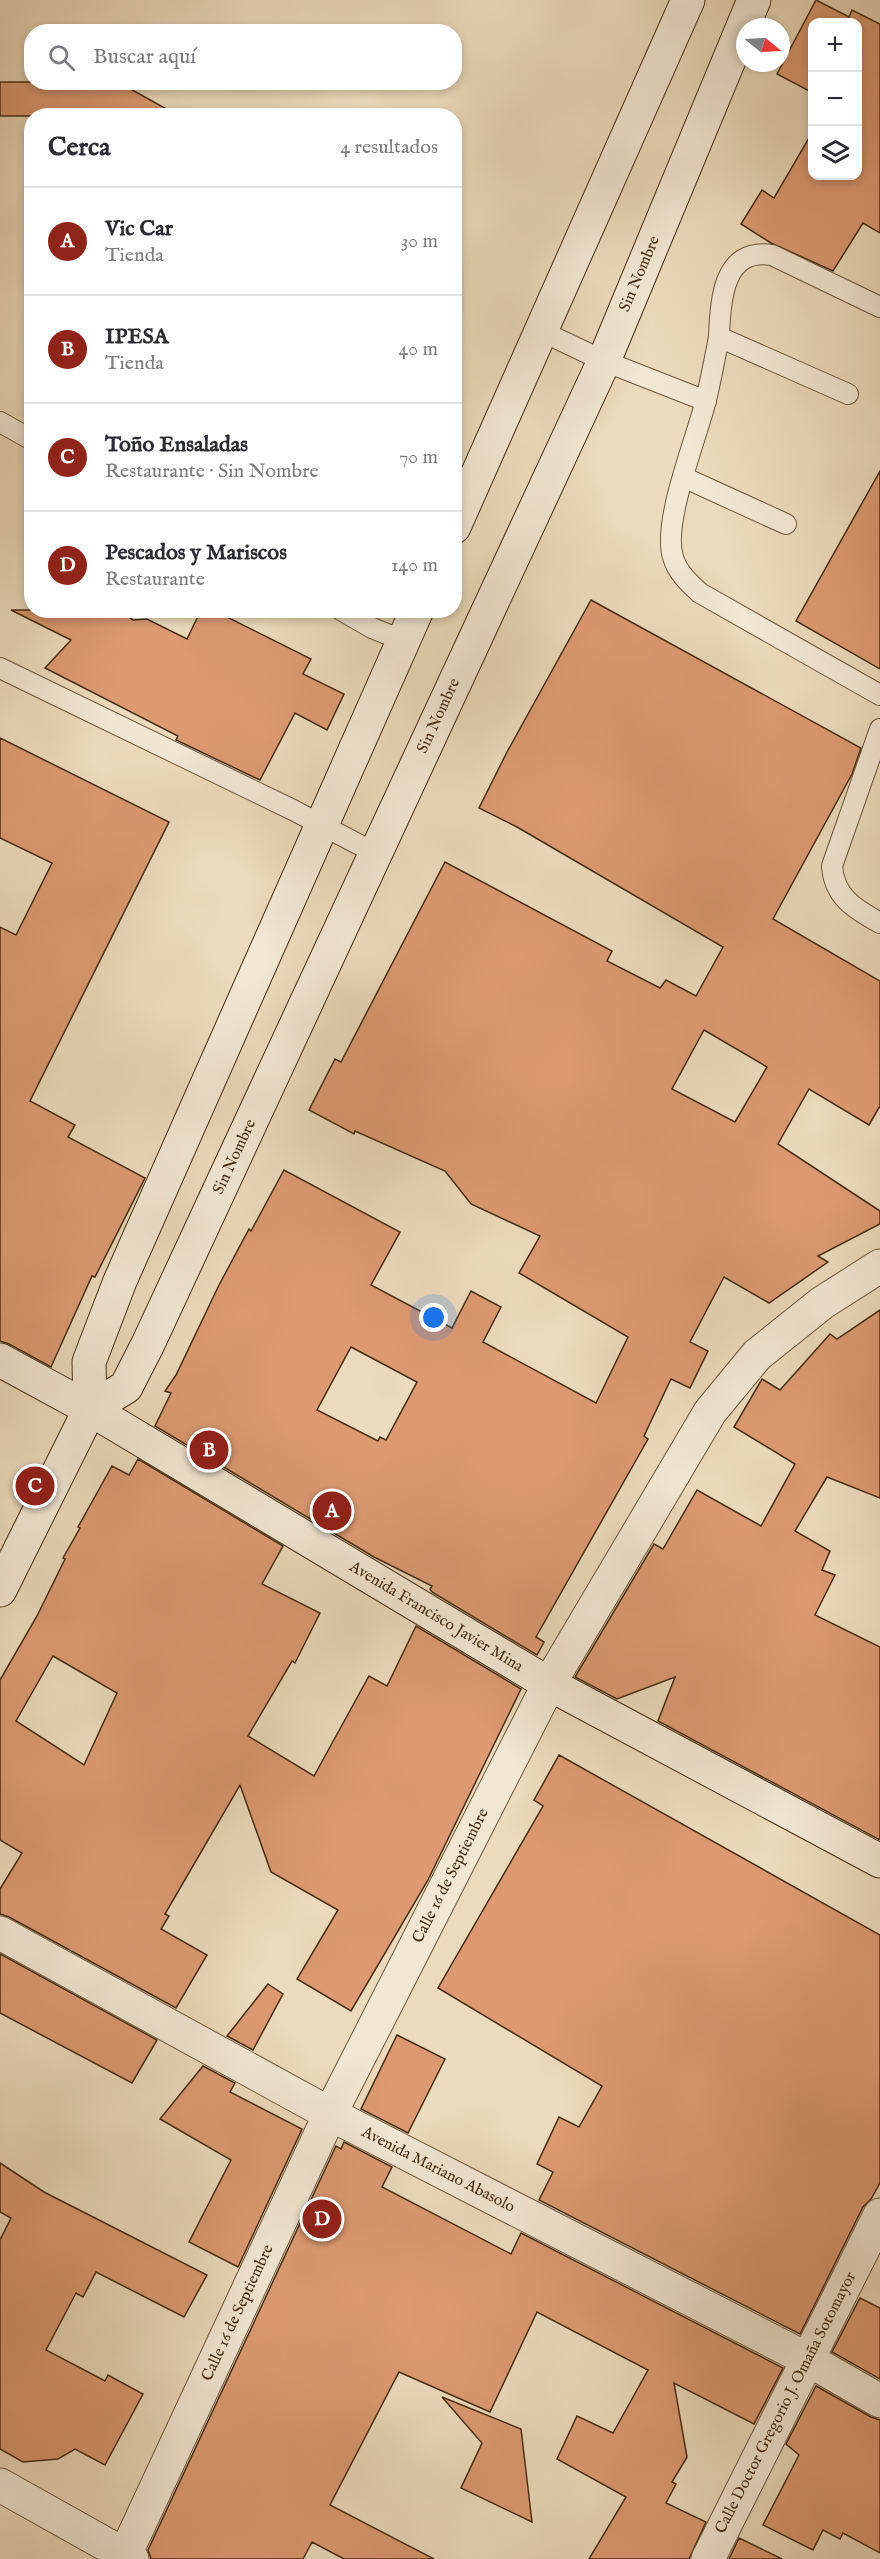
<!DOCTYPE html>
<html lang="es">
<meta charset="utf-8">
<style>
:root{--surface:#fff;--page:#f2f2f3;--text:#2b2b33;--muted:#7c7c81;--line:#e1e1e2;--accent:#8f2418}
body{margin:0;font-family:"IM FELL English",serif;background:var(--page);color:var(--text)}
.controls{position:absolute;right:18px;top:18px;display:grid;overflow:hidden;border-radius:12px;box-shadow:0 3px 9px #0003}
.controls button{width:54px;height:54px;display:grid;place-items:center;padding:0;border:0;border-bottom:2px solid var(--line);background:var(--surface);color:var(--text);font:30px sans-serif}
.compass{position:absolute;left:736px;top:18px;width:54px;height:54px;border-radius:50%;background:var(--surface);box-shadow:0 3px 9px #0003;rotate:108deg}
.you{position:absolute;left:434px;top:1318px;width:21px;height:21px;margin:-15px;border:4px solid #fff;border-radius:50%;background:#1a73e8;box-shadow:0 0 0 9px #1a73e833}
.badge{display:grid;place-items:center;width:39px;height:39px;border-radius:50%;background:var(--accent);color:#fff;font-size:20px;font-weight:700}
.pin{position:absolute;translate:-50% -50%;border:3px solid #fff;box-shadow:0 2px 6px #0006}
.list{margin:0;padding:0;list-style:none}
h2{display:flex;justify-content:space-between;align-items:center;height:78px;margin:0;padding:0 24px;font-size:26px}
h2 small{font-size:20px;font-weight:400;color:var(--muted)}
.list li{display:grid;grid-template-columns:39px 1fr auto;gap:18px;align-items:center;box-sizing:border-box;height:108px;padding:0 24px;border-top:2px solid var(--line)}
.list b{display:block;font-size:22px;white-space:nowrap}
.list p{margin:0;font-size:20px;white-space:nowrap;color:var(--muted)}
.list em{font-size:20px;font-style:normal;color:var(--muted)}
.icon{flex:none;width:33px;height:33px;fill:none;stroke:currentColor;stroke-width:2;stroke-linecap:round;stroke-linejoin:round}
.map{position:relative;flex:none;width:880px;height:2559px;overflow:hidden}
.search{position:absolute;background:var(--surface);box-shadow:0 3px 9px #0003;left:24px;top:24px;width:438px;height:66px;display:flex;align-items:center;gap:15px;box-sizing:border-box;padding:0 21px;border-radius:24px;color:var(--muted);font-size:22px}
.panel{position:absolute;background:var(--surface);box-shadow:0 3px 9px #0003;left:24px;top:108px;width:438px;height:510px;border-radius:24px}
.map>svg:first-child{display:block}
.building{fill:#dc9972;stroke:#452d12;stroke-width:1.5;fill-rule:evenodd}
.lines{fill:none;stroke-linecap:round;stroke-linejoin:round}
.lane-casing{stroke:#6e583c;stroke-width:22}
.street-casing{stroke:#6e583c;stroke-width:35}
.secondary-casing{stroke:#452d12;stroke-width:35}
.lane{stroke:#f2e7d3;stroke-width:20}
.street{stroke:#f2e7d3;stroke-width:33}
.secondary{stroke:#f2e7d3;stroke-width:33}
.labels{text-anchor:middle;dominant-baseline:central;stroke-width:6;stroke-linejoin:round;paint-order:stroke}
.street-label{font-size:16px;fill:#452d12;stroke:#f2e7d3}
</style>
<div class="map">
<svg width="880" height="2559" viewBox="0 0 880 2559">
<rect width="100%" height="100%" fill="#ebdabb"/>
<filter id="stains"><feTurbulence type="fractalNoise" baseFrequency=".00333" numOctaves="4"/><feColorMatrix values="0 0 0 0 .2 0 0 0 0 .09 0 0 0 0 .02 0 0 0 .5 -.17"/></filter>
<radialGradient id="worn" r=".72"><stop offset=".6" stop-color="#630" stop-opacity="0"/><stop offset="1" stop-color="#630" stop-opacity=".3"/></radialGradient>
<g class="building">
<polygon points="816,0 849,17 852,10 880,24 880,233 863,223 833,271 771,243 741,224 762,190 774,198 813,131 813,176 858,176 858,22 813,22 813,93 777,74"/>
<polygon points="0,82 118,82 179,116 0,116"/>
<polygon points="880,471 880,669 796,621"/>
<path d="M591,600L861,748L852,774L773,919L880,981V1106L869,1125L809,1089L778,1144L880,1211V1224L818,1256L828,1262L769,1303L724,1277L690,1342L708,1351L690,1388L671,1379L644,1436L648,1439L536,1637L544,1642L537,1655L432,1592L430,1589L432,1586L374,1557L155,1426L171,1393L165,1391L176,1375L219,1285L249,1229L251,1231L284,1170L400,1232L371,1285L452,1328L471,1291L501,1307L483,1342L596,1403L628,1337L519,1273L540,1236L471,1204L445,1171L355,1131L354,1134L309,1110L335,1059L341,1062L445,862L612,951L607,961L660,988L666,980L696,996L723,947L517,827L479,808L507,752ZM704,1030L767,1067L735,1122L672,1089ZM351,1347L417,1382L386,1440L380,1437L378,1441L317,1410Z"/>
<polygon points="11,610 119,610 133,620 147,619 187,639 201,610 213,610 311,659 303,674 344,694 327,730 295,713 260,780 176,740 178,736 45,668 71,640"/>
<polygon points="0,738 169,822 30,1101 75,1125 68,1137 145,1178 95,1277 92,1276 51,1367 9,1344 0,1341 0,927 16,935 52,863 0,838"/>
<polygon points="880,1310 880,1498 827,1477 795,1531 830,1551 822,1570 835,1575 815,1615 880,1647 880,1840 658,1721 675,1677 617,1699 575,1677 654,1544 663,1549 697,1490 761,1526 795,1464 734,1427 762,1379 780,1390 830,1334 837,1339"/>
<path d="M138,1459L283,1546L262,1584L320,1613L295,1663L292,1661L248,1736L314,1776L369,1676L387,1686L416,1626L521,1689L428,1880L351,2011L297,1979L338,1910L271,1872L240,1785L165,1914L169,1916L161,1929L207,1955L176,2008L9,1917L0,1914V1889L22,1853L0,1840V1680L37,1616L65,1559L63,1558L80,1528L78,1527L112,1466L129,1475ZM53,1656L117,1693L84,1765L16,1721Z"/>
<polygon points="559,1755 880,1935 880,2183 871,2199 863,2207 800,2334 539,2200 553,2172 537,2164 559,2117 579,2127 602,2086 438,1988 543,1806 534,1800"/>
<polygon points="0,1954 157,2040 132,2083 0,2013"/>
<polygon points="268,1984 283,1994 253,2050 227,2036"/>
<polygon points="397,2035 445,2059 408,2133 361,2109"/>
<polygon points="203,2066 235,2083 230,2092 302,2129 238,2267 189,2242 231,2160 160,2119"/>
<polygon points="344,2142 392,2167 382,2187 511,2254 521,2233 783,2368 754,2424 674,2383 687,2457 672,2482 676,2484 666,2503 706,2522 689,2559 589,2559 626,2497 557,2459 577,2416 613,2433 648,2370 537,2312 490,2412 399,2372 330,2505 434,2559 344,2559 312,2542 303,2559 151,2559 148,2550 336,2146 341,2149"/>
<polygon points="0,2163 44,2192 207,2275 184,2317 96,2272 83,2297 76,2293 46,2350 105,2381 108,2375 143,2394 105,2465 75,2449 58,2459 23,2462 0,2449 0,2240 11,2218 0,2212"/>
<polygon points="860,2298 880,2308 880,2379 832,2352"/>
<polygon points="816,2386 871,2417 880,2420 880,2553 843,2533 840,2539 823,2530 813,2550 763,2525 799,2455 786,2444"/>
<polygon points="442,2397 521,2429 532,2522 461,2488 482,2443"/>
<polygon points="739,2538 782,2559 729,2559"/>
</g>
<g class="lines">
<g class="lane-casing">
<g id="lane">
<polyline points="541,331 604,361 706,401"/>
<path d="M719,337C720,301 723,247 772,255L880,307"/>
<path d="M848,394L719,337C715,358 711,379 706,400C697,437 662,522 673,557C677,572 689,583 700,593L880,695"/>
<polyline points="0,422 32,440"/>
<polyline points="683,477 786,524"/>
<polyline points="341,610 372,628 404,641"/>
<polyline points="0,668 293,810 375,853"/>
<path d="M880,729L832,866C834,897 855,909 880,923"/>
</g>
</g>
<g class="street-casing">
<g id="street">
<polyline points="0,1933 330,2114 807,2359 880,2401"/>
<polyline points="0,2485 132,2559"/>
<polyline points="123,2559 330,2114 549,1684 710,1412 757,1355 822,1303 880,1266"/>
<polyline points="708,2559 880,2215"/>
</g>
</g>
<g class="secondary-casing">
<g id="secondary">
<polyline points="454,527 688,0"/>
<polyline points="0,1360 90,1409 549,1684 880,1861"/>
<polyline points="90,1409 126,1387 148,1344 604,361 754,0"/>
<polyline points="0,1590 90,1409 89,1362 120,1281 417,610"/>
</g>
</g>
<use href="#lane" class="lane"/>
<use href="#street" class="street"/>
<use href="#secondary" class="secondary"/>
</g>
<g class="labels">
<g class="street-label">
<text transform="translate(640 274) rotate(-67)">Sin Nombre</text>
<text transform="translate(439 716) rotate(-65)">Sin Nombre</text>
<text transform="translate(235 1157) rotate(-65)">Sin Nombre</text>
<text transform="translate(436 1617) rotate(31)">Avenida Francisco Javier Mina</text>
<text transform="translate(451 1876) rotate(-63)">Calle 16 de Septiembre</text>
<text transform="translate(438 2170) rotate(27)">Avenida Mariano Abasolo</text>
<text transform="translate(238 2313) rotate(-65)">Calle 16 de Septiembre</text>
<text transform="translate(786 2403) rotate(-63)">Calle Doctor Gregorio J. Omaña Sotomayor</text>
</g>
</g>
<rect width="100%" height="100%" filter="url(#stains)"/>
<rect width="100%" height="100%" fill="url(#worn)"/>
</svg>
<div class="controls">
<button>+</button>
<button>−</button>
<button><svg class="icon" aria-label="layers" viewBox="0 0 24 24"><path d="M12 4l9 5-9 5-9-5zM3 14l9 5 9-5"/></svg></button>
</div>
<svg class="compass" viewBox="-18 -18 36 36"><path d="M0-13l5 13h-10z" fill="#e53935"/><path d="M0 13l5-13h-10z" fill="#7c7c81"/></svg>
<div class="you"></div>
<div class="pin badge" style="left:332px;top:1511px">A</div>
<div class="pin badge" style="left:209px;top:1450px">B</div>
<div class="pin badge" style="left:35px;top:1486px">C</div>
<div class="pin badge" style="left:322px;top:2219px">D</div>
<div class="search"><svg class="icon" aria-label="search" viewBox="0 0 24 24"><circle cx="10" cy="10" r="6"/><path d="M15 15l6 6"/></svg>Buscar aquí</div>
<section class="panel">
<h2>Cerca<small>4 resultados</small></h2>
<ul class="list">
<li><span class="badge">A</span><div><b>Vic Car</b><p>Tienda</p></div><em>30 m</em></li>
<li><span class="badge">B</span><div><b>IPESA</b><p>Tienda</p></div><em>40 m</em></li>
<li><span class="badge">C</span><div><b>Toño Ensaladas</b><p>Restaurante · Sin Nombre</p></div><em>70 m</em></li>
<li><span class="badge">D</span><div><b>Pescados y Mariscos</b><p>Restaurante</p></div><em>140 m</em></li>
</ul>
</section>
</div>
